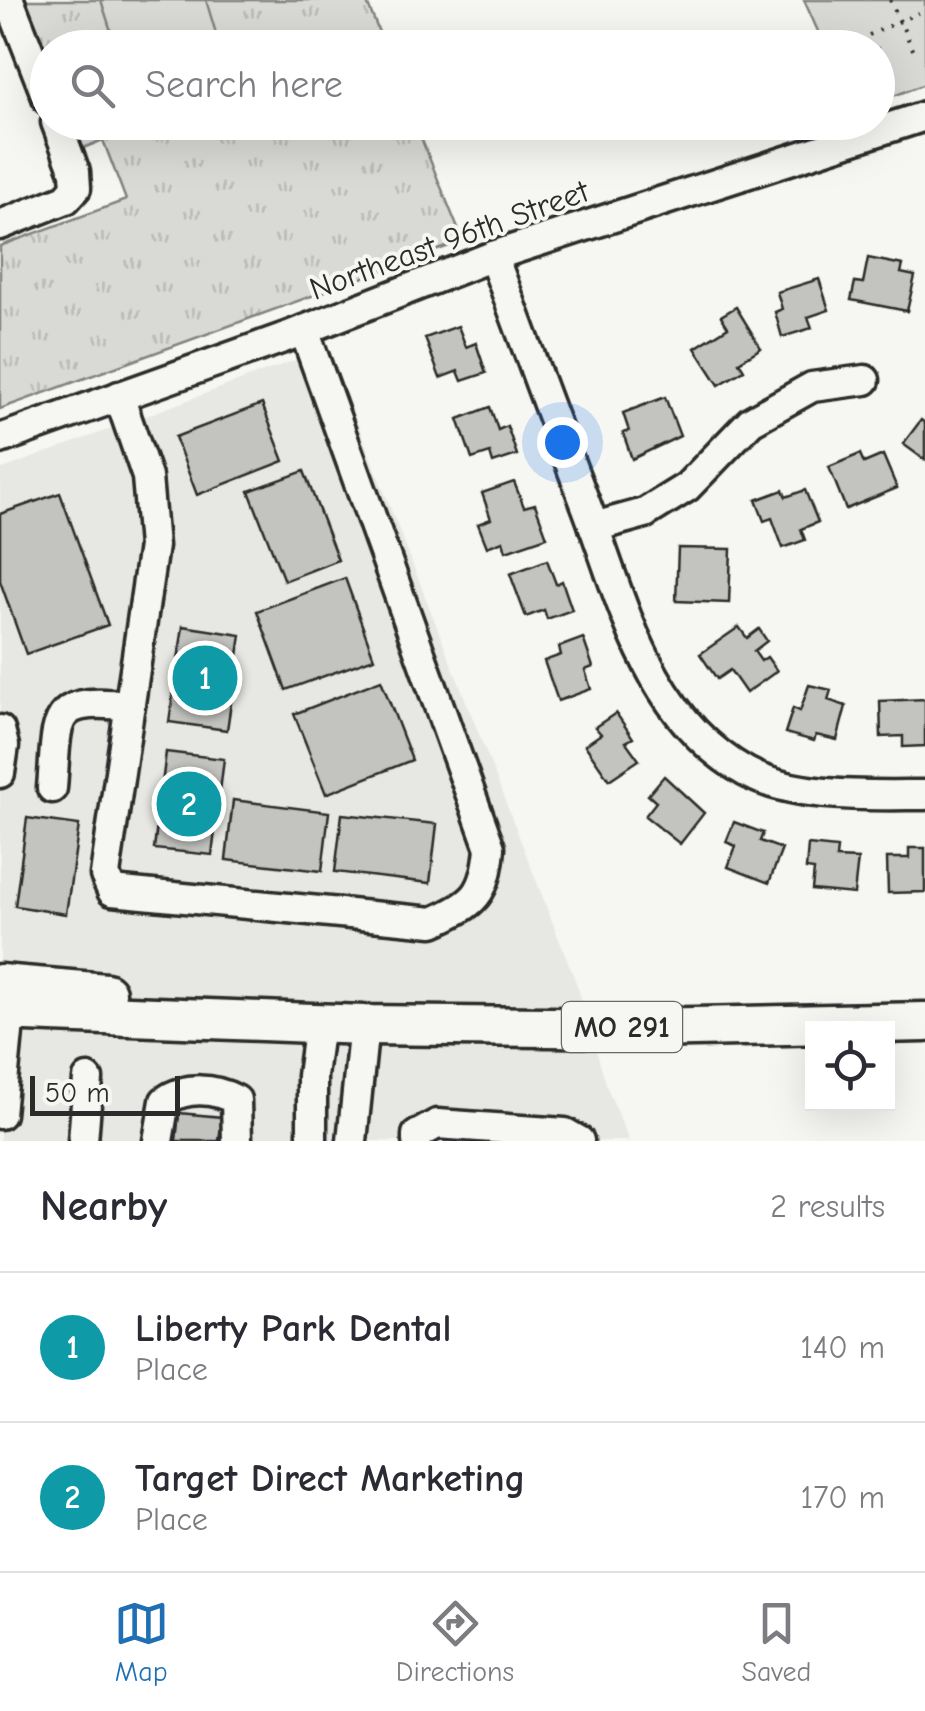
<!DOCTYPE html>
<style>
:root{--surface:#fff;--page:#f2f2f3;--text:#2b2b33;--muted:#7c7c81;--line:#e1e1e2;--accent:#1f6fb2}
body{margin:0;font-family:"Comic Neue",sans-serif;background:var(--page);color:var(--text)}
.controls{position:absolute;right:30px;bottom:30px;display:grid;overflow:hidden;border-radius:0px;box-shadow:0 10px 40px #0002}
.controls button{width:90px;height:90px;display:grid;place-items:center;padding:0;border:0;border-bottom:2px solid var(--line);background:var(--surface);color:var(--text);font:50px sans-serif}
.scale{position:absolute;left:30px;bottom:25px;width:150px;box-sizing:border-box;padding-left:10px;border:5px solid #2b2b2b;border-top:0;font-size:28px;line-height:35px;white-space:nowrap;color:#2b2b2b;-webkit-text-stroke:8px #f6f6f2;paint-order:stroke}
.you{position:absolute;left:562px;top:442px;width:35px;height:35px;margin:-25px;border:8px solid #fff;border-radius:50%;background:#1a73e8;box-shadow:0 0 0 15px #1a73e833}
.badge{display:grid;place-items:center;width:65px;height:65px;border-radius:50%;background:var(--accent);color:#fff;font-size:32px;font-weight:700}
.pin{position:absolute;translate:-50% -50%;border:5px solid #fff;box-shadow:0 2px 10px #0006}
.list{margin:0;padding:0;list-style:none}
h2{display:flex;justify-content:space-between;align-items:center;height:130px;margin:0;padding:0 40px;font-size:42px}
h2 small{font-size:32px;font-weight:400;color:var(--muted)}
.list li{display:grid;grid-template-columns:65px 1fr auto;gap:30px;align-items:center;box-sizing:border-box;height:150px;padding:0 40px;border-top:2px solid var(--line)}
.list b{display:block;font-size:38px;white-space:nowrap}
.list p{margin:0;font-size:32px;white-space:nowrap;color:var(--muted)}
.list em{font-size:32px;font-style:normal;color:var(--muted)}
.icon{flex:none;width:55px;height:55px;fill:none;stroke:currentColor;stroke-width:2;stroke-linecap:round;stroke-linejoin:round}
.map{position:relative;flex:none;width:925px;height:1141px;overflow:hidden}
.search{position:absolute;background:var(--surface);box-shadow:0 10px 40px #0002;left:30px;right:30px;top:30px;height:110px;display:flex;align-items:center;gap:25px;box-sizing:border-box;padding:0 35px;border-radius:55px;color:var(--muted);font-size:38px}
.sheet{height:430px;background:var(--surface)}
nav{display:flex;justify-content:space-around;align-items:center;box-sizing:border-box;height:140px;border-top:2px solid var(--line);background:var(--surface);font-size:28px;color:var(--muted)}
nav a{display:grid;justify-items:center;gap:5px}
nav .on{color:var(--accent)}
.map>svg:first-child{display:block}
.built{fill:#e7e7e3}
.grass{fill:url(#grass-tufts);stroke:#828280;stroke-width:2.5}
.pitch{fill:#d9d9d5;stroke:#828280;stroke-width:2.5}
.building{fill:#c3c3c0;stroke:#2b2b2b;stroke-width:2.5}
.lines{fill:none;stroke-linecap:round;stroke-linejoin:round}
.minor-casing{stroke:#2b2b2b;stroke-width:35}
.major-casing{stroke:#2b2b2b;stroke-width:45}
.path{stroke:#2b2b2b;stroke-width:4;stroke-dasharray:2.5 8;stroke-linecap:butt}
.minor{stroke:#f6f6f2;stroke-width:28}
.major{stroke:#f6f6f2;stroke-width:38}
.labels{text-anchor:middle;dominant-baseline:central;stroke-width:8;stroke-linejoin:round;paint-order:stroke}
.shield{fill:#f6f6f2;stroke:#686867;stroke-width:2.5}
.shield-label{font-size:30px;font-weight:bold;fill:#2b2b2b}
.street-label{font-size:32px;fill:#2b2b2b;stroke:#f6f6f2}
</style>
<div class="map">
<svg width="925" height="1141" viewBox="0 0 925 1141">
<defs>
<pattern id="grass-tufts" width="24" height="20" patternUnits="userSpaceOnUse" patternTransform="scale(2.5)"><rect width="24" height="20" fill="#d9d9d5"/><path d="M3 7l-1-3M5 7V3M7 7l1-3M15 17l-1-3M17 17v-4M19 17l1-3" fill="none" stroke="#babab7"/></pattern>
</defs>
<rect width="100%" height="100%" fill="#f6f6f2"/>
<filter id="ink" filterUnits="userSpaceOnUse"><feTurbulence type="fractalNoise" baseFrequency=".01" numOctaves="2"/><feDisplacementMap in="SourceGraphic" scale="20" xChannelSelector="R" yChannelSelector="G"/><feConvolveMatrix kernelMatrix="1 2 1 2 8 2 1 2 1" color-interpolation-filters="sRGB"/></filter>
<g filter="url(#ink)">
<polygon class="built" points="328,348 577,985 607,1087 629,1141 0,1141 0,470"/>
<g class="grass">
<polygon points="24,0 366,0 385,47 48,48 47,62"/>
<polygon points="71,123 415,123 463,241 0,409 0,246 126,200 103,140 81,149"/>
</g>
<g class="pitch">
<polygon points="101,0 206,0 220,47 116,47"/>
<polygon points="804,0 925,0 925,84 878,102 878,48 825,47"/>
</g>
<g class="building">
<polygon points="868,258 903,265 901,273 915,276 907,311 851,300 855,282 863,283"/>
<polygon points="819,279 829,310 808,317 812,328 782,337 775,312 782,309 777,292"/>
<polygon points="736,307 761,348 739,362 744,370 719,385 695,348 728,327 721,316"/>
<polygon points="458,326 466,347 476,343 486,373 462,381 458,371 440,378 425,338"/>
<polygon points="665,397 680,436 632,459 623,433 629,431 623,413"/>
<polygon points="262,404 284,461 197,495 175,437"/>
<polygon points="490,407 498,430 507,426 517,455 493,463 490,453 472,459 458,419"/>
<polygon points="921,420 925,423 925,460 903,444"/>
<polygon points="860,454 864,463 883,455 897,488 846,509 829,467"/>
<polygon points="304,471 338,560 284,581 249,491"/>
<polygon points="514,482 524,507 535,504 547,537 506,551 503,541 487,547 478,524 491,519 482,493"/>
<polygon points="783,490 786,497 805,490 818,522 801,529 805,540 783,548 772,518 764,521 756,500"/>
<polygon points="60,493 108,625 26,654 0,581 0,514"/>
<polygon points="678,548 731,549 729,603 676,601"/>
<polygon points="547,560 556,584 562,581 572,610 547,619 544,610 526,617 510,574"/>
<polygon points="345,578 374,658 286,690 257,611"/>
<polygon points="183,626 241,635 227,730 169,722"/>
<polygon points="739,627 747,638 759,629 767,641 754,651 761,661 767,657 777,671 746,693 730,670 717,679 700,654"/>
<polygon points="583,638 593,667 585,670 591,689 558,701 544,661 561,655 559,647"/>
<polygon points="381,680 412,760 326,794 294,714"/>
<polygon points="809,685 831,690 828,700 846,706 837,740 816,735 814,741 785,733 793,708 800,711"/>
<polygon points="925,699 925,746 903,747 903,736 881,737 880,701"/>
<polygon points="616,713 633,738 626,742 639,760 609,780 585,745 601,734 595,727"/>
<polygon points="166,752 224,759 212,855 154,849"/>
<polygon points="664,776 704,813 680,844 645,816 656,802 648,795"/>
<polygon points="233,800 329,812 322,871 226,860"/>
<polygon points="342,814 437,824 430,883 335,872"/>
<polygon points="27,818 79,825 66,914 15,906"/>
<polygon points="734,822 763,833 760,841 782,849 769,883 728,867 736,846 726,842"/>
<polygon points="808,845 837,848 836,858 858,859 854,894 812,890 814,870 806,869"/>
<polygon points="909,848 925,848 925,892 888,893 887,858 909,858"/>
<polygon points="179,1113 222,1117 219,1141 176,1141"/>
</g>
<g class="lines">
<g class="minor-casing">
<g id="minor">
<polyline points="9,0 48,100"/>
<polyline points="0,225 66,199 76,188 75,172 56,122"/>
<path d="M493,256C524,339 554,422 586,505C623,602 647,716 746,772C794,799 871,795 925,795"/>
<path d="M119,396L147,477L153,546L105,875L112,891L433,922C475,904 486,894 490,848L304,330"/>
<polyline points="0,439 286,337 493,256 925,116"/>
<polyline points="594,527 645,513 687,487 751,421 812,387 865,380"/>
<polyline points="0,730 4,746 0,773"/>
<path d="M52,788C58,718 48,696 130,706"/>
<polyline points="0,1114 10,1012"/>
<polyline points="83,1141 88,1079"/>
<path d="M158,1141L165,1101C186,1086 214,1088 236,1100L237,1141"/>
<polyline points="312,1141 312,1076 319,1023"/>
<polyline points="352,1141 364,1025"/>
<polyline points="417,1141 417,1135 437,1124 565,1133 579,1141"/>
</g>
</g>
<g class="major-casing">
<g id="major">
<polyline points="0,984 106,993"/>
<polyline points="0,1011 364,1025 648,1028 925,1022"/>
</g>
</g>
<g class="path">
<polyline points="890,0 916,56"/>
<polyline points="869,35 918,13"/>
</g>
<use href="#minor" class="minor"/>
<use href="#major" class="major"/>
</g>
</g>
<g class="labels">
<rect class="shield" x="562" y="1002" width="120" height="50" rx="8"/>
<g class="shield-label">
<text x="622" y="1027">MO 291</text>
</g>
<g class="street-label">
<text transform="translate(449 240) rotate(-20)">Northeast 96th Street</text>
</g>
</g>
</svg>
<div class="controls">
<button><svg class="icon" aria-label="locate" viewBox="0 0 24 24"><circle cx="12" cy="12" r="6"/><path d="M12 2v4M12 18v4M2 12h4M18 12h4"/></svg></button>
</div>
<div class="scale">50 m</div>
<div class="you"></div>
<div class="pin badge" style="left:205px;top:678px;background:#0f9aa8">1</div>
<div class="pin badge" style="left:189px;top:804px;background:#0f9aa8">2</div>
<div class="search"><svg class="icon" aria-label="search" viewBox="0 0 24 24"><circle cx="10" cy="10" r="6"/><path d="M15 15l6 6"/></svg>Search here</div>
</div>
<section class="sheet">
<h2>Nearby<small>2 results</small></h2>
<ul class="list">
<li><span class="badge" style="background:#0f9aa8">1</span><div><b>Liberty Park Dental</b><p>Place</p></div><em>140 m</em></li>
<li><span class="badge" style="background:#0f9aa8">2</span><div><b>Target Direct Marketing</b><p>Place</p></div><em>170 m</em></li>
</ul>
</section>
<nav>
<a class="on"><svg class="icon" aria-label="map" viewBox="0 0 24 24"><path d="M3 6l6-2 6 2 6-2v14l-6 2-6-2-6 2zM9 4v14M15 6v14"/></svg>Map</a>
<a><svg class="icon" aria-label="directions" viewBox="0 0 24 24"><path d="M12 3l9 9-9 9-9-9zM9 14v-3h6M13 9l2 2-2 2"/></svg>Directions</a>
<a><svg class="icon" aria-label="saved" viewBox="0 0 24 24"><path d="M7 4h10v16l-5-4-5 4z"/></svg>Saved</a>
</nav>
